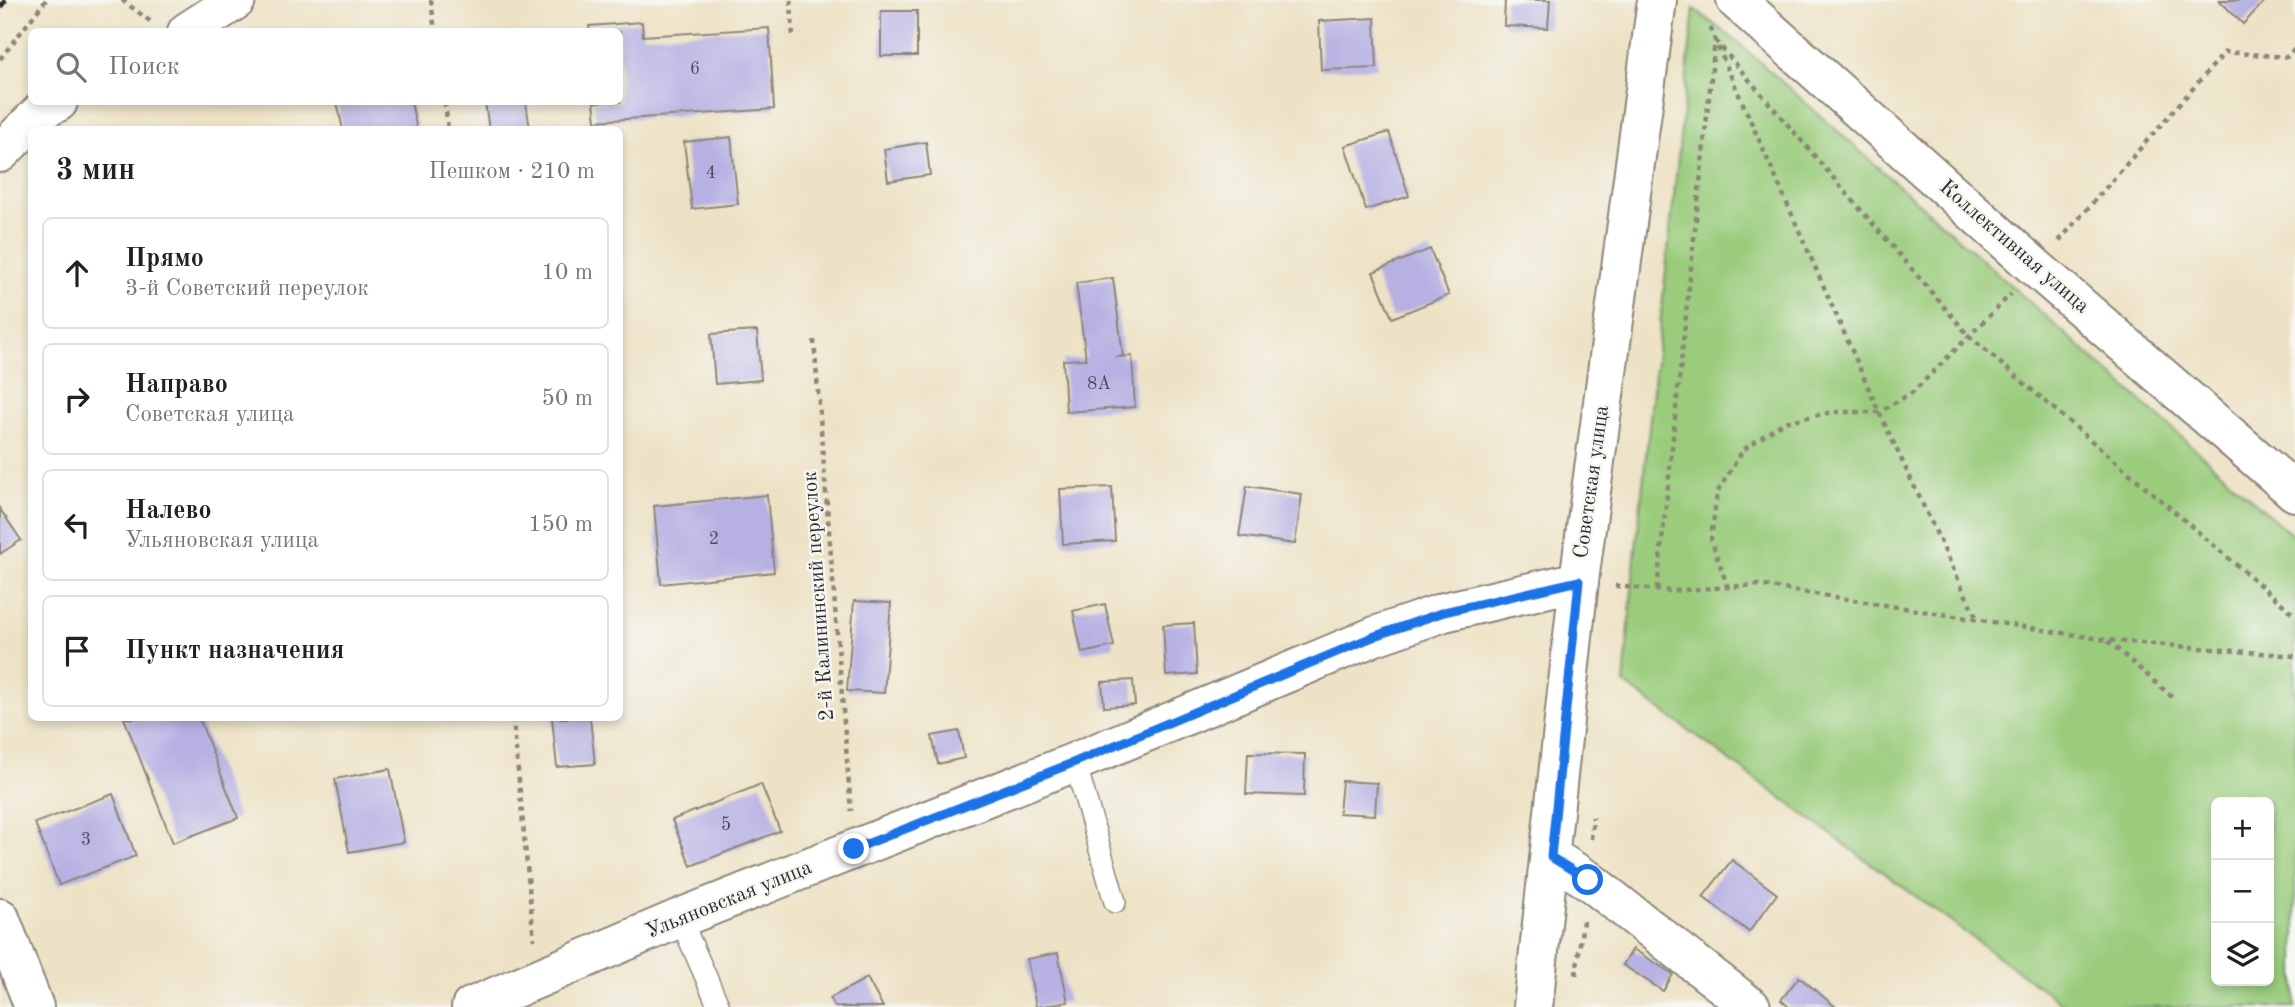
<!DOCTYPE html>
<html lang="ru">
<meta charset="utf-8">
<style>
:root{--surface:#fff;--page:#f2f2f2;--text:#202124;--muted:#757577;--line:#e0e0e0}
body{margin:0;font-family:"Old Standard TT",serif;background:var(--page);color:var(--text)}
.controls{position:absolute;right:21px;bottom:21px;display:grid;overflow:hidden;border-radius:10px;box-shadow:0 4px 10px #0003}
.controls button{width:63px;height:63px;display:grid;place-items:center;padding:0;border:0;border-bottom:2px solid var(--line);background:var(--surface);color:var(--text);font:35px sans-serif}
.stop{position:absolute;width:21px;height:21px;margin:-16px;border:5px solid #1a73e8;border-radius:50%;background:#fff}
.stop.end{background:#1a73e8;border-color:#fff;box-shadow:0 2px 7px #0008}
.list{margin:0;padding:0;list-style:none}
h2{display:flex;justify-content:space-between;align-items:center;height:91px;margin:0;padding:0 28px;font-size:30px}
h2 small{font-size:23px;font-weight:400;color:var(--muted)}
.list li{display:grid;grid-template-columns:46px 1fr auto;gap:21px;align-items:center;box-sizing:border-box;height:112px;margin:0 14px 14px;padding:0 14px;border:2px solid var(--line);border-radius:10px}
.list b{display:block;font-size:26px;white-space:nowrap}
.list p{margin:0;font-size:23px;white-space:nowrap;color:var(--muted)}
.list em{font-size:23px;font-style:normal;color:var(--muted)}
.icon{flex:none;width:38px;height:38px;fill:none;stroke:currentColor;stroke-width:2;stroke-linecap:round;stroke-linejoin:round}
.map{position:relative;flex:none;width:2295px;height:1007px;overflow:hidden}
.search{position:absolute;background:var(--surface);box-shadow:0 4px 10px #0003;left:28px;top:28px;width:595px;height:77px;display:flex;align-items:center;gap:18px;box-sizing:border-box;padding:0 24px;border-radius:10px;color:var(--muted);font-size:26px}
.panel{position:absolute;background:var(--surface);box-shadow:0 4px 10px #0003;left:28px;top:126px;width:595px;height:595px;border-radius:10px}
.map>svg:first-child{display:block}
.green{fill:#9acc7c;stroke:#627c54;stroke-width:2;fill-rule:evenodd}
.building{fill:#b7b1e3}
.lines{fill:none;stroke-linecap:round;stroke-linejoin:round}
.service-casing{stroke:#8c8678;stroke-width:24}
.minor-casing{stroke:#8c8678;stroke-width:42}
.tertiary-casing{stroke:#8c8678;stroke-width:42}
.path{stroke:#8c8678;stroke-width:4.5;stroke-dasharray:5 5;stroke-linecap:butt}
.service{stroke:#fff;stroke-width:21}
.minor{stroke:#fff;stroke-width:38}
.tertiary{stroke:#fff;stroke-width:38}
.rail{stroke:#2b2b2b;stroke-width:5;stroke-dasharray:10 5;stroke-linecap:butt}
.route{stroke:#1a73e8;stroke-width:9}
.labels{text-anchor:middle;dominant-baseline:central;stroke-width:5;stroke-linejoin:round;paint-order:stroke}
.number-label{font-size:18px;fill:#4e4c59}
.street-label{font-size:21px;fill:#2b2b2b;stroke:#f6f6f2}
</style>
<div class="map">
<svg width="2295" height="1007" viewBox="0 0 2295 1007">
<rect width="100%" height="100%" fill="#f6f6f2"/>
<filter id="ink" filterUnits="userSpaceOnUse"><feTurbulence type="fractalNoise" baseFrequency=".0143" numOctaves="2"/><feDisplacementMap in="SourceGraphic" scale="14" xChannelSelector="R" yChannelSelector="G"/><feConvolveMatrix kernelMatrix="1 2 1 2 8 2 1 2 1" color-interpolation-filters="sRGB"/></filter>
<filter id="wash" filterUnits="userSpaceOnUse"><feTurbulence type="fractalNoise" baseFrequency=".00686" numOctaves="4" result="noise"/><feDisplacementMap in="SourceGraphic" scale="28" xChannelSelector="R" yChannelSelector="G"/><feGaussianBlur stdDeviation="1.57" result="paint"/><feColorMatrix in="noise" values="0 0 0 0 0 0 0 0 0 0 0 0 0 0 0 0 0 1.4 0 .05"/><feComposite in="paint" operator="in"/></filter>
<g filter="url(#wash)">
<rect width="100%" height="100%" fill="#ede2c5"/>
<path class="green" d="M1694,9L1736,41L2295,538V1007H2067L1624,683L1634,567ZM2216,802H2269V981H2216Z"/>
<g id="blocks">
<g class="building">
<polygon points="1505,0 1550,0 1548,28 1504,26"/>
<polygon points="2219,0 2266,0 2243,24"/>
<rect x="881" y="11" width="36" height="45"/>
<polygon points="1375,18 1377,68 1321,70 1319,21"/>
<polygon points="642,22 643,36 769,28 774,109 596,121 594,102 620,102 620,32 590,32 589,26"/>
<polygon points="337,102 411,102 417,130 343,130"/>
<polygon points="485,102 526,102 530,130 489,130"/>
<polygon points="1389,132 1409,196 1366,210 1345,146"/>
<polygon points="731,137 738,204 692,209 684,142"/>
<polygon points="926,142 930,175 888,181 884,149"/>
<polygon points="1430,249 1449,295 1392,318 1373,272"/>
<polygon points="1113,278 1123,356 1116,357 1132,356 1135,407 1066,412 1063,360 1086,359 1076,283"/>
<polygon points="757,331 761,380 715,384 711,334"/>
<polygon points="1247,486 1302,494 1295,544 1239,536"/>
<polygon points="1112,487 1115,541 1063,544 1060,489"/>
<polygon points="767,495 774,572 661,584 654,506"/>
<polygon points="0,509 21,540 0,554"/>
<polygon points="854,601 891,603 884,693 847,691"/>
<polygon points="1105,604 1114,646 1082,653 1073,611"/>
<polygon points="1194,623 1197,674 1166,676 1163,625"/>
<polygon points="1133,680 1135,705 1104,707 1102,682"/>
<polygon points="124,718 199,718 238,818 173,843"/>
<polygon points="552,718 590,718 595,764 557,767"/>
<polygon points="959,731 964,758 938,764 932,736"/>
<polygon points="1248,753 1305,754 1304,796 1246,794"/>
<polygon points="390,769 404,842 349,852 335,779"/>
<polygon points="1342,781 1377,783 1375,815 1339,813"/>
<polygon points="761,784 780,831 691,866 672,820"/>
<polygon points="113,794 136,856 59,885 35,823"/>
<polygon points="1732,860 1777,894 1749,932 1703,897"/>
<polygon points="1633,949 1673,974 1663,991 1623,965"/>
<polygon points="1058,953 1068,1002 1036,1007 1027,959"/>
<polygon points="1799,977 1836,1007 1789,1007 1781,1000"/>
<polygon points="867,978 883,1007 835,1007 830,998"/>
</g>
</g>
</g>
<g filter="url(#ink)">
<use href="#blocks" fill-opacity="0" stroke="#8c8678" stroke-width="2"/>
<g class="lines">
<g class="service-casing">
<g id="service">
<polyline points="1075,762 1115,902"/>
<polyline points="680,918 719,1007"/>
</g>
</g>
<g class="minor-casing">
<g id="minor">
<polyline points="1736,0 2036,268 2295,492"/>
<polyline points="1551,857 1588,880 1751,1007"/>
</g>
</g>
<g class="tertiary-casing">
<g id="tertiary">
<polyline points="187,32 236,0"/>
<polyline points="0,153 44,109 58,102"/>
<polyline points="0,918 34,1007"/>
<polyline points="471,1007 680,918 1075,762 1375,636 1444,612 1579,581"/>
<polyline points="1533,1007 1579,581 1657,0"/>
</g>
</g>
<g class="path">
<polyline points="122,0 154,24"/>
<polyline points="431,0 435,32"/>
<polyline points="791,0 793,38"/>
<polyline points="1715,40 1970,337 2295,615"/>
<polyline points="1718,47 1879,412 1977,619"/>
<polyline points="0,59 46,0"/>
<polyline points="445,102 448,130"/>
<polyline points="2059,241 2225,52 2287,57 2295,48"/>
<polyline points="814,340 851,811"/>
<polyline points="1615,586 1669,591 1758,585 2107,640 2295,656"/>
<polyline points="1728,588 1711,539 1717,493 1743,450 1784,422 1833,412 1879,412 1913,392 2011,294"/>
<polyline points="1657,589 1715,40 1710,27"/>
<polyline points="2108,641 2172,697"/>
<polyline points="513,718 534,940"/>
<polyline points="1591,839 1593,817"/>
<polyline points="1576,975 1583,921"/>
</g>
<use href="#service" class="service"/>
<use href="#minor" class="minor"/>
<use href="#tertiary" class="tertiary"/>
<polyline class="rail" points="0,7 6,0"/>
</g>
</g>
<g class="lines" filter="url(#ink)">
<polyline class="route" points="854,849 1075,762 1375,636 1444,612 1579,581 1551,857 1588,880"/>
</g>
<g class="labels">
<g class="number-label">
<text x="695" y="69">6</text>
<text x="711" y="173">4</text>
<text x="1099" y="384">8А</text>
<text x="714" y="539">2</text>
<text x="726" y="825">5</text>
<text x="86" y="840">3</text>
</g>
<g class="street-label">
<text transform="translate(2014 247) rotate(41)">Коллективная улица</text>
<text transform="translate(1592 482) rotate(-82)">Советская улица</text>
<text transform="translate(819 596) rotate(-94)">2-й Калининский переулок</text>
<text transform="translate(729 900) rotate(-22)">Ульяновская улица</text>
</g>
</g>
</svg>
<div class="controls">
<button>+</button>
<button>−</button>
<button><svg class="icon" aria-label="layers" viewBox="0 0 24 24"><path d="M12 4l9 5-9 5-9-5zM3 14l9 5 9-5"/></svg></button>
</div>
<div class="stop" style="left:1588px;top:880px"></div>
<div class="stop end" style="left:854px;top:849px"></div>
<div class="search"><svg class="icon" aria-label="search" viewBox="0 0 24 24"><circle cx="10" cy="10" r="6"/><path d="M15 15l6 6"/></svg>Поиск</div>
<section class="panel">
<h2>3 мин<small>Пешком · 210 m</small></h2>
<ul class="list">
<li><svg class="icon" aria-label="ahead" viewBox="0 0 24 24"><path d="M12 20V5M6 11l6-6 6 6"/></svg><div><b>Прямо</b><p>3-й Советский переулок</p></div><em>10 m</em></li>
<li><svg class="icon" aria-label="right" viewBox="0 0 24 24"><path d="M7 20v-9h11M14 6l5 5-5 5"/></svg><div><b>Направо</b><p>Советская улица</p></div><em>50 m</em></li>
<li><svg class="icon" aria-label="left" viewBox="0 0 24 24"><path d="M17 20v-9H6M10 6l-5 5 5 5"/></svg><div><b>Налево</b><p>Ульяновская улица</p></div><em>150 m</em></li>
<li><svg class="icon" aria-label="arrive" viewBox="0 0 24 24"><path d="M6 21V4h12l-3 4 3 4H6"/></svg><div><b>Пункт назначения</b></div></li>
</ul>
</section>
</div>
